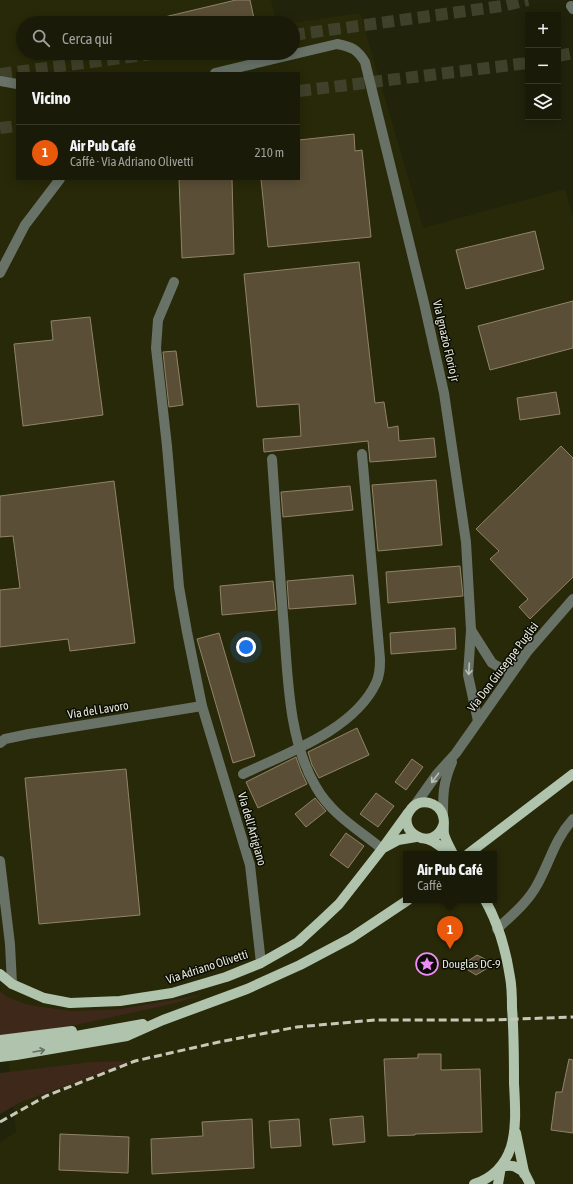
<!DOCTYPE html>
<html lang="it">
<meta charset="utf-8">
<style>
:root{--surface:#1a1a08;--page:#232312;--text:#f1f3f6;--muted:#9fa19c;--line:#383829;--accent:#ea580c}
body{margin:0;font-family:"Asap Condensed",sans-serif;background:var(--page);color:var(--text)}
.controls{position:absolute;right:12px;top:12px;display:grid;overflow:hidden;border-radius:0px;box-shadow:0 2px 10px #0003}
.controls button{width:36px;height:36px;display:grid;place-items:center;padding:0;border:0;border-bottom:1px solid var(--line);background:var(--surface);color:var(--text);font:20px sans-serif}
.you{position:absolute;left:246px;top:647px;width:14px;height:14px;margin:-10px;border:3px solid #fff;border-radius:50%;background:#1a73e8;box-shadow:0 0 0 6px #1a73e833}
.badge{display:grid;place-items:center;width:26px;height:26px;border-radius:50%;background:var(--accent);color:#fff;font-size:13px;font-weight:700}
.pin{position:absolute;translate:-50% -33px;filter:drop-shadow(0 1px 2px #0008)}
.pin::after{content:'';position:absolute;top:21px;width:14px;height:12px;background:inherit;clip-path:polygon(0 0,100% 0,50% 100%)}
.popup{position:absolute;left:403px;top:851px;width:94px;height:52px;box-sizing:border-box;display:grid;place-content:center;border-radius:0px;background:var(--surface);filter:drop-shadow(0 1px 3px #0005);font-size:13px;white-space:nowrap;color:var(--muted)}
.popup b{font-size:15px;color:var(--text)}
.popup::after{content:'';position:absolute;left:50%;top:100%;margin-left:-8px;border:8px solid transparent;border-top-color:var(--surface)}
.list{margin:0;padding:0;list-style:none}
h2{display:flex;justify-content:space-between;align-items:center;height:52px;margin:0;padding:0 16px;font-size:17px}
h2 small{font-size:13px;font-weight:400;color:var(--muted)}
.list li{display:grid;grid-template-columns:26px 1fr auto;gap:12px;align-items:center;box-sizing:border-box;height:56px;padding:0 16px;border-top:1px solid var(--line)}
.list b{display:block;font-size:15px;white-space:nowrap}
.list p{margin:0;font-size:13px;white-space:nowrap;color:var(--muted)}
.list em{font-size:13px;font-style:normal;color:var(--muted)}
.icon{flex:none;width:22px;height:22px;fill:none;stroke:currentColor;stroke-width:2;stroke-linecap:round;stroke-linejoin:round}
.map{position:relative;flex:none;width:573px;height:1184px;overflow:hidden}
.search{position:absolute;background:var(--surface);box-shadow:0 2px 10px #0003;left:16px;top:16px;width:284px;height:44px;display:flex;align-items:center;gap:10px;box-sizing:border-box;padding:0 14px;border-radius:22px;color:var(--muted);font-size:15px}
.panel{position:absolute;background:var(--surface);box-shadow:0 2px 10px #0003;left:16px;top:72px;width:284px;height:108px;border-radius:0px}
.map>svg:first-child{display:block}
.built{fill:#272908;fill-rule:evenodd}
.green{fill:#3e281a}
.building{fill:#5a4e36;stroke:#91836a}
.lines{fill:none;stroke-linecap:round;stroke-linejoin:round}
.highway-tunnel{stroke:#40412a;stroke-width:12;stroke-dasharray:12 6;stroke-linecap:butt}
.minor{stroke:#687267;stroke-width:10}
.major{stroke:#b0c4ad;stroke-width:10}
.rail{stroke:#c7c9b8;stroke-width:3;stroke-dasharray:8 4;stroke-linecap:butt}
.oneway{stroke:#bbbfb2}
.oneway2{stroke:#667161}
.labels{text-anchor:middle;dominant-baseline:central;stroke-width:3;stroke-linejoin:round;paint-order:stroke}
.street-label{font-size:12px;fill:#e7e9da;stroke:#0b0c04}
.poi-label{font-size:12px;fill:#e7e9da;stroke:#0b0c04;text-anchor:start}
</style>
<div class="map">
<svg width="573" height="1184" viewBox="0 0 573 1184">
<rect width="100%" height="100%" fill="#22230b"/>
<path class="built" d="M0,0H271L277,23H23V53H293L292,23L360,13L423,228L565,189L573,217V1184H0V1142L16,1132L0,985ZM17,73H299V179H17ZM406,854H494V900H406Z"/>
<g class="green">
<polygon points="0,991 7,997 29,1005 71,1011 120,1009 201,995 176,1003 62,1028 0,1036"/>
<polygon points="134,1061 21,1102 0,1114 0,1073 91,1062"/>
</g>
<g class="building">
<polygon points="236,0 250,0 255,23 156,23 156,19"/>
<polygon points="354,134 355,151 362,150 371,237 268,247 261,179 299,179 299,140"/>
<polygon points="179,179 232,179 234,254 182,258"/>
<polygon points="535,231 544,269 466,289 456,250"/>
<polygon points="359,262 375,403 384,402 388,428 398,426 399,441 434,438 436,457 370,462 368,441 264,452 263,439 301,436 299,404 257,407 244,274"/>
<polygon points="573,301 573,348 490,370 478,326"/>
<polygon points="90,317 103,415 23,426 14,344 53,340 51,321"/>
<polygon points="176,351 183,405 169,407 163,352"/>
<polygon points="556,392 560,414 520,420 517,398"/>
<polygon points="561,446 573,458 573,577 530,619 519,607 528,599 490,559 499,551 476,529"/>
<polygon points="436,480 442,545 378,551 372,485"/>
<polygon points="114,481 135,643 70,651 68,639 0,647 0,590 20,588 13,536 0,537 0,496"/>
<polygon points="350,486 353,510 283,517 281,492"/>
<polygon points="460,566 463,596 388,603 386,572"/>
<polygon points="353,575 356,604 289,609 287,581"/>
<polygon points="273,581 276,610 222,615 220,586"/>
<polygon points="455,628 456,649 391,654 390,633"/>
<polygon points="219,633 255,756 233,763 197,639"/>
<polygon points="357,728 369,755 319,778 312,765 308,752"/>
<polygon points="296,757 301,771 307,784 258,808 246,782"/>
<polygon points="412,759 423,767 406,790 395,782"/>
<polygon points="126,769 140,915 39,924 25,778"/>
<polygon points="376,793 394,806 378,827 360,814"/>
<polygon points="315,798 326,811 306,827 295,814"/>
<polygon points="346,833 364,846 348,868 330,855"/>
<polygon points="477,955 485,959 486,969 476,975 468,970 468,961"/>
<polygon points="418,1054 441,1054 441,1070 480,1069 482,1132 415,1134 415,1135 388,1136 384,1059 418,1058"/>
<polygon points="569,1059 573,1060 573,1133 551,1130 556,1092 562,1092"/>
<polygon points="363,1116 365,1142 333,1145 330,1119"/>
<polygon points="252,1119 254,1168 152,1174 151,1139 203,1136 202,1122"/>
<polygon points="299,1119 301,1146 271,1148 269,1121"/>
<polygon points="60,1134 129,1137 128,1173 59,1170"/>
</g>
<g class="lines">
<g class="highway-tunnel">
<polyline points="293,35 502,6 528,0"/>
<polyline points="558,56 573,53"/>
<polyline points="0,74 160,53"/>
<polyline points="299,91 528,63"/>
<polyline points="0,128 17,126"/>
</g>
<g class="minor">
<polyline points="571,6 573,9"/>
<path d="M215,73L337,44C352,47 357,49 365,62L424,303L444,393L466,542L471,630L468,675L478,721"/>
<polyline points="0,81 17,84"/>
<polyline points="0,273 25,225 60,179"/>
<polyline points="174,282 158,320 156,348 167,446 179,587 187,632 202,706 250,865 261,963"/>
<path d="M272,459C276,511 279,564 283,616C288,672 287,738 316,787C331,814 359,830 382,849"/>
<polyline points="471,630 492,663 511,674"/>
<polyline points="0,743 5,739 29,734 202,706"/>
<path d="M243,774C287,753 354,730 376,683C380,675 380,667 380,659L362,454"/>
<polyline points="415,805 437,774 456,753 527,652 573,599"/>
<path d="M443,816C443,794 443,783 452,762"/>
<polyline points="0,861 10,944 12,984"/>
<path d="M497,929C511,916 528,902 537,885C550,862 554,840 573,819"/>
</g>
<g class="major">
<path d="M444,823C434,856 393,830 411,809C420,797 439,802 443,816C445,821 443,828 444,834C446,841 450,848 453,854"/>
<polyline points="427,839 434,842 452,854"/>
<polyline points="385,847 398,840 416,837"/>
<polyline points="468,854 573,774"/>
<polyline points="0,974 12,984 44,998 70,1003 120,1001 172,993 226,977 261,963 298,942 321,921 339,904 382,849 408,813"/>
<polyline points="0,1040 72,1031"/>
<polyline points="0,1048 15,1047 143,1024"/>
<polyline points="0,1057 16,1055 127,1036 163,1020 247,989 300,965 351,938 408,900"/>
<polyline points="516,1133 524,1172 530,1184"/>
<path d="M474,1184C493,1178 505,1165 511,1147C517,1127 515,1104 514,1083C514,1058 514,1033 512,1008C512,998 512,987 510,977C506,951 498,923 485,900"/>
<path d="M498,1184L501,1167C512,1164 515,1166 524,1172V1174"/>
</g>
<polyline class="rail" points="0,1122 46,1096 135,1061 219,1042 297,1027 375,1020 490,1020 573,1017"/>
</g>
<defs><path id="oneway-shaft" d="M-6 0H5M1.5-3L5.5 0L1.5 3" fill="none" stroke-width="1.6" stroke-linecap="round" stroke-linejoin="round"/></defs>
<g class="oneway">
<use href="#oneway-shaft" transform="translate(469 669) rotate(93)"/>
<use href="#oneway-shaft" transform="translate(435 778) rotate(127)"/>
</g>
<use class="oneway2" href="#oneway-shaft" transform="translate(39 1051) rotate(-10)"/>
<defs>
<g id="sight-ring" transform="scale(1.15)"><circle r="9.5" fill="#0b0c04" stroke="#ef8bf6" stroke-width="1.5"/><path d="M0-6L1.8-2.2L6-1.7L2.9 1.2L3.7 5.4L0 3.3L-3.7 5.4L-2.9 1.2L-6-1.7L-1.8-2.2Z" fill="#ef8bf6"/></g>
</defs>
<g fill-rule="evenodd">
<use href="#sight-ring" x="427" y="964"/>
</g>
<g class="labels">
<g class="street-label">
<text transform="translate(446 341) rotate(77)">Via Ignazio Florio jr</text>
<text transform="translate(503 667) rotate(-53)">Via Don Giuseppe Puglisi</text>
<text transform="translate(98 710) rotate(-9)">Via del Lavoro</text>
<text transform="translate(252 829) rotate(74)">Via dell'Artigiano</text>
<text transform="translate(207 967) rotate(-18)">Via Adriano Olivetti</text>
</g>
<g class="poi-label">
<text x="442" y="964">Douglas DC-9</text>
</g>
</g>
</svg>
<div class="controls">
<button>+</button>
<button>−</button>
<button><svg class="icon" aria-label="layers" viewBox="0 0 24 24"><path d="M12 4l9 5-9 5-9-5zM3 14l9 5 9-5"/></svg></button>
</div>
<div class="you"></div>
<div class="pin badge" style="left:450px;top:949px">1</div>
<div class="popup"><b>Air Pub Café</b>Caffè</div>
<div class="search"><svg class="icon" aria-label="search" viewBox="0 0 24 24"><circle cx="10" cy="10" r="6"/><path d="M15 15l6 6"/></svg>Cerca qui</div>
<section class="panel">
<h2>Vicino<small></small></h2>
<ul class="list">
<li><span class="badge">1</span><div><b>Air Pub Café</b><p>Caffè · Via Adriano Olivetti</p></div><em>210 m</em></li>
</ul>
</section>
</div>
